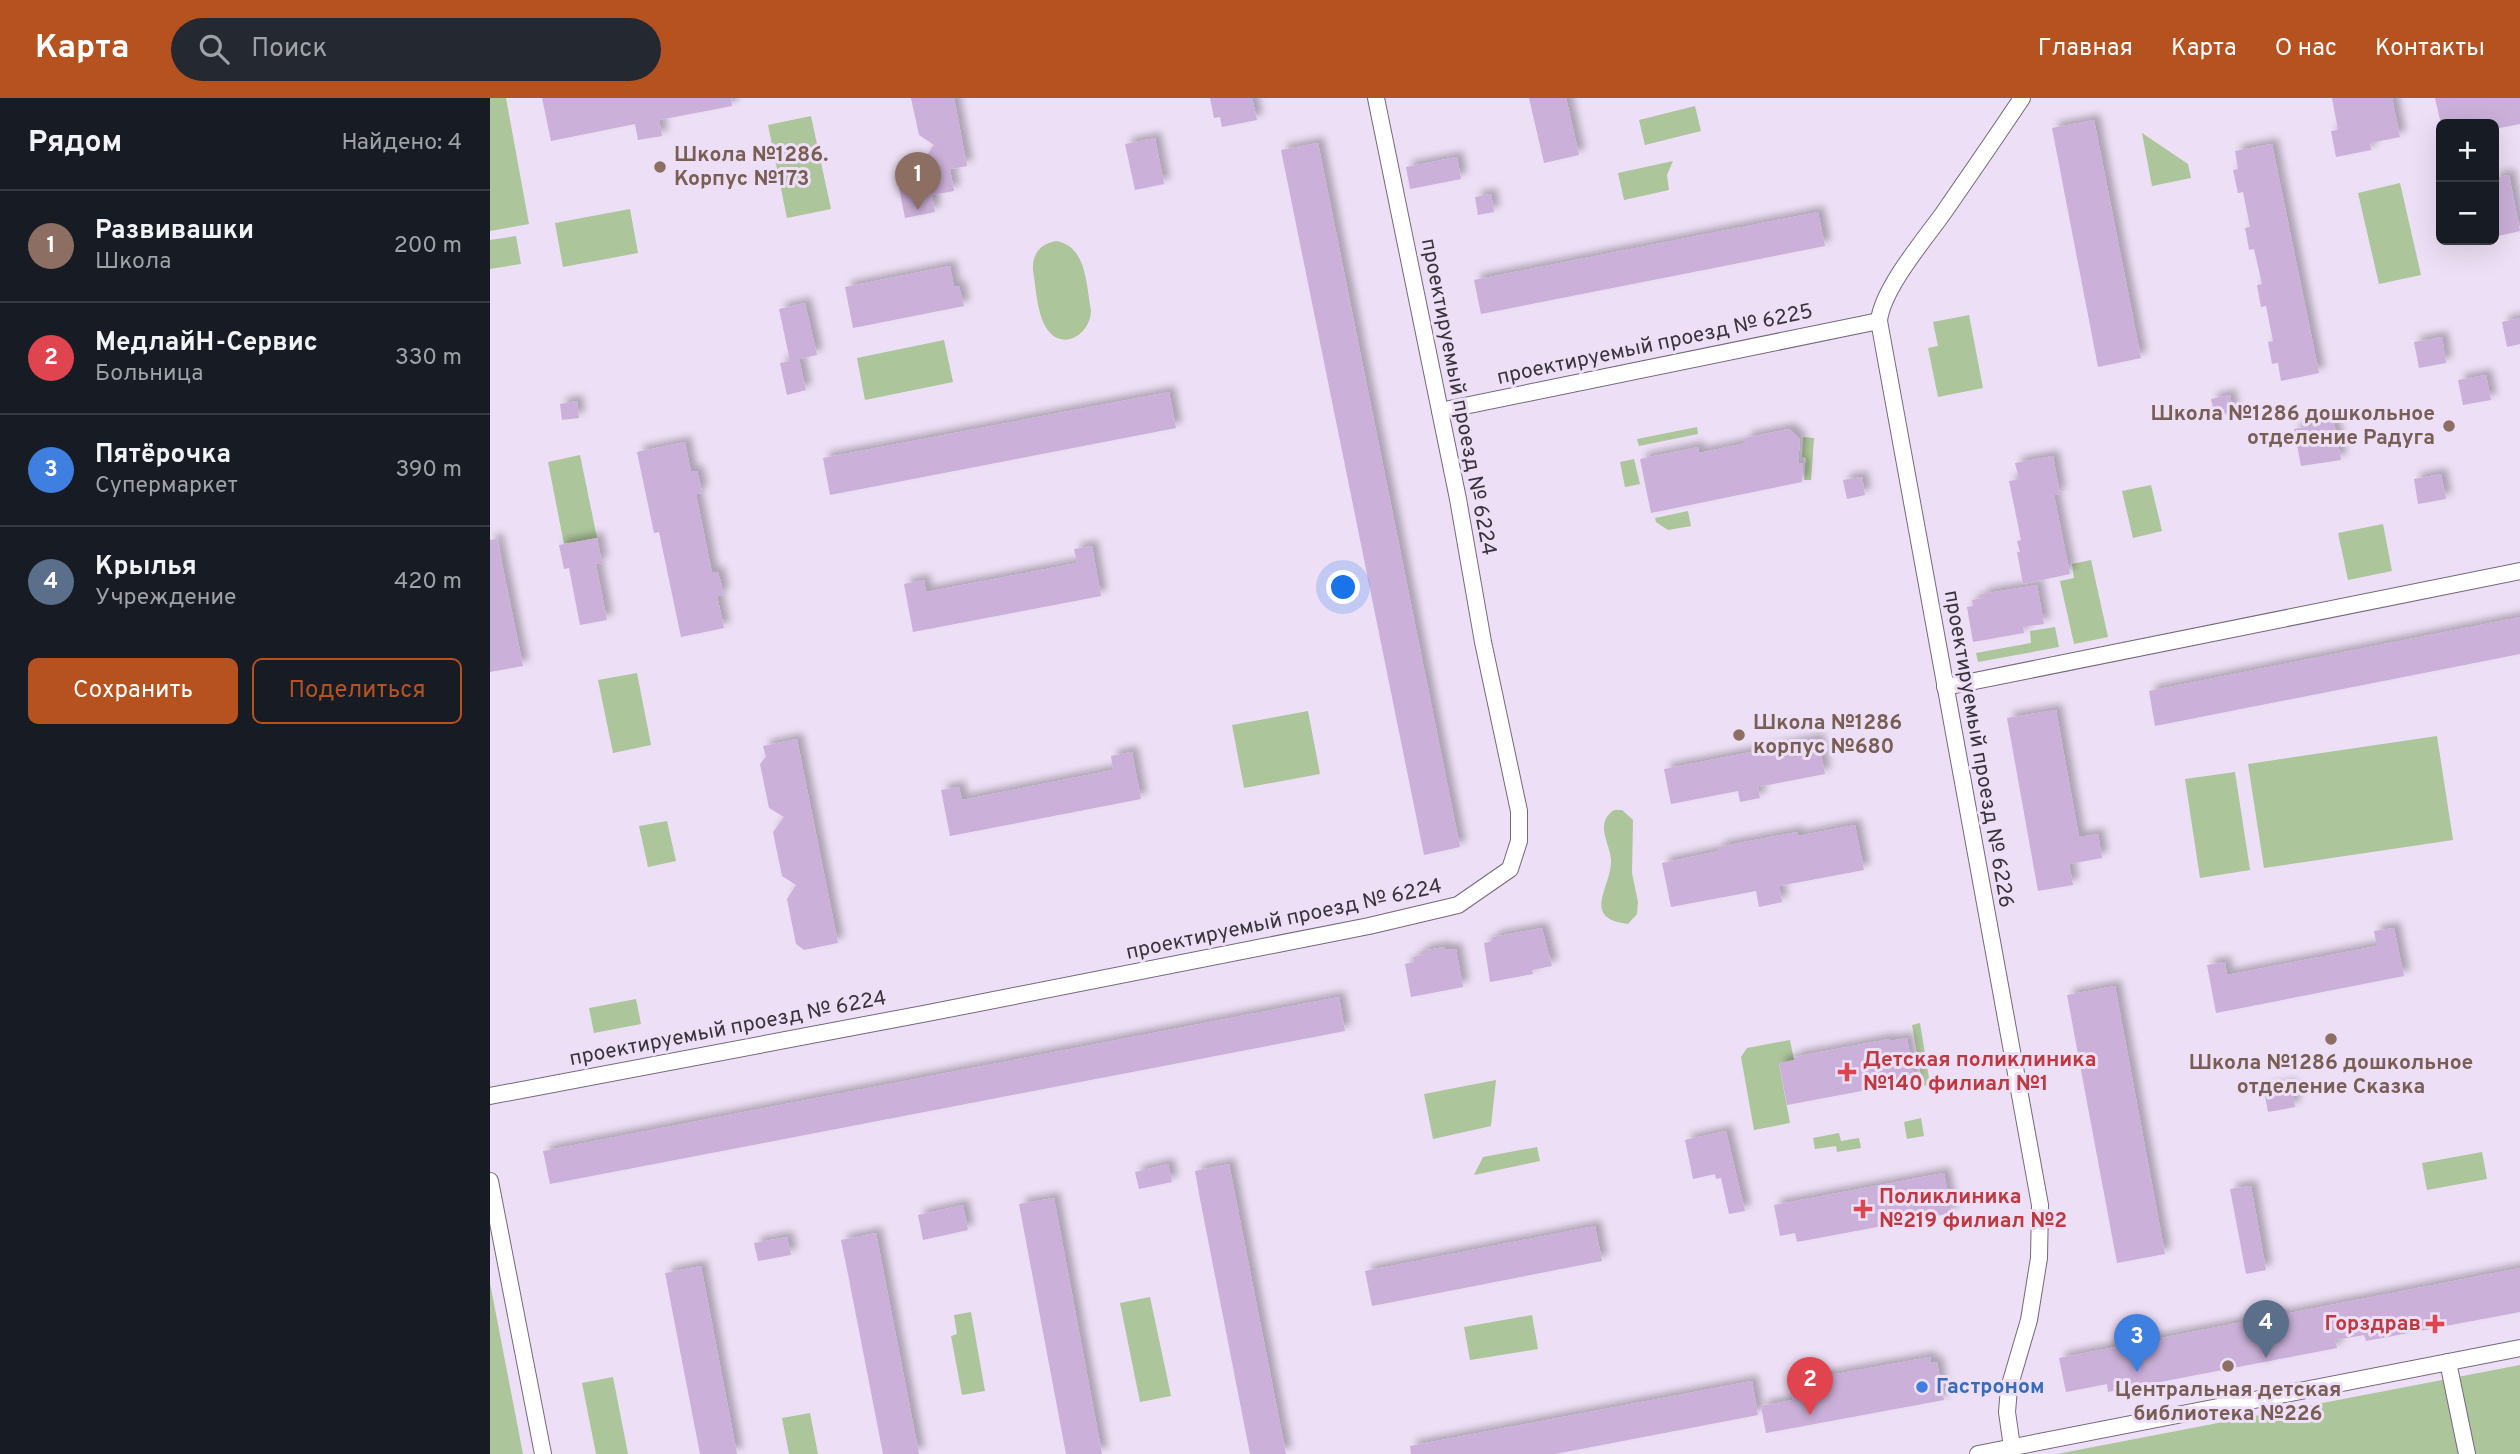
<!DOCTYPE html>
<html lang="ru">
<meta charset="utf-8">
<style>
:root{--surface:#171b24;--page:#242831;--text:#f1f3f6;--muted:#9ea1a6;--line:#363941;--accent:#b6521f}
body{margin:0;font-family:Overpass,sans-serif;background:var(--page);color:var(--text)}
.controls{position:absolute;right:21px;top:21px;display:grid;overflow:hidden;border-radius:10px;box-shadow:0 7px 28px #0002}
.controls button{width:63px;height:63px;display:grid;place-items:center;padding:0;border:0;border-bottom:2px solid var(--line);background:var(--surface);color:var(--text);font:35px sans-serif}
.you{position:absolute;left:854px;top:490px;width:24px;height:24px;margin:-18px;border:5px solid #fff;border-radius:50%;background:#1a73e8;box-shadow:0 0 0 10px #1a73e833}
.badge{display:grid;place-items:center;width:46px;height:46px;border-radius:50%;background:var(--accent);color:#fff;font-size:23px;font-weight:700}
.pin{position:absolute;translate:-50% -58px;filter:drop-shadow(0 2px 4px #0008)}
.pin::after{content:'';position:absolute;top:37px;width:24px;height:21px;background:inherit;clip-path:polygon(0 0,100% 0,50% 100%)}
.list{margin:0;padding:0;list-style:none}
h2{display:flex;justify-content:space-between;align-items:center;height:91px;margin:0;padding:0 28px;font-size:30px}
h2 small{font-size:23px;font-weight:400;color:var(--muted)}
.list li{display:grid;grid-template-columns:46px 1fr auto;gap:21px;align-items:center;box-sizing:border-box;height:112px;padding:0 28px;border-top:2px solid var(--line)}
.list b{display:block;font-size:26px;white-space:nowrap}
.list p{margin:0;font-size:23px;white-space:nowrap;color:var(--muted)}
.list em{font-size:23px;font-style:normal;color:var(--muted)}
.actions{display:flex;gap:14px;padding:21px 28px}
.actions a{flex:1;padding:16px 0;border:2px solid var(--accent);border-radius:10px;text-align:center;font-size:24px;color:var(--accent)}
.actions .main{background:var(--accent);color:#fff}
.icon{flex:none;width:38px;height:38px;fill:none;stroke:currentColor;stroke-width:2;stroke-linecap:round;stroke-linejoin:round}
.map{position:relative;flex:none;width:2030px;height:1356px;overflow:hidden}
header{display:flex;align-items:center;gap:42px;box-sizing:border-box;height:98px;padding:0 35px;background:var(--accent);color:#fff}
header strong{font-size:33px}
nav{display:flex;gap:38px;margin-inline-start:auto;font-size:24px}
.search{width:490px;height:63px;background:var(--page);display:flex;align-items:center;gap:18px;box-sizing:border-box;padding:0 24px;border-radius:38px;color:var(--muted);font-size:26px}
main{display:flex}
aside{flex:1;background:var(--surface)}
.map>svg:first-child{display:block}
.green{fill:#acc59b}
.building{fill:#cbb0d9;filter:url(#shadow)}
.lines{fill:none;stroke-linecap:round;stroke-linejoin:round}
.street-casing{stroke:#75697c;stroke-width:18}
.street{stroke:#fff;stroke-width:16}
.education-dot{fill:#8d6e63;stroke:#eddff5;stroke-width:2.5}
.health-dot{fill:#e0444e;stroke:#eddff5;stroke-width:2.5}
.shop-dot{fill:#3f7fe0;stroke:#eddff5;stroke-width:2.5}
.labels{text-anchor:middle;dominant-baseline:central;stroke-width:6;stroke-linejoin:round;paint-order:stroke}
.education-label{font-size:21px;font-weight:bold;fill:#785e54;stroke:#eddff5;text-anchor:start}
.street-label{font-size:21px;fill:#39333c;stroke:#eddff5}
.health-label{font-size:21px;font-weight:bold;fill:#be3a42;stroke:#eddff5;text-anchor:start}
.shop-label{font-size:21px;font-weight:bold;fill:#366cbe;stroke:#eddff5;text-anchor:start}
</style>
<header>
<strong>Карта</strong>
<div class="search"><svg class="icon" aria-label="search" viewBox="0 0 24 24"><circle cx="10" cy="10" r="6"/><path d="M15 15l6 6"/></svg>Поиск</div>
<nav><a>Главная</a><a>Карта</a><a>О нас</a><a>Контакты</a></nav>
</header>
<main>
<aside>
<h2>Рядом<small>Найдено: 4</small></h2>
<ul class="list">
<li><span class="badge" style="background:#8d6e63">1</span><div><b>Развивашки</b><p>Школа</p></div><em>200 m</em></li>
<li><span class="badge" style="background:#e0444e">2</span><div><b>МедлайН-Сервис</b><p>Больница</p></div><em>330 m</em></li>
<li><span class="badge" style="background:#3f7fe0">3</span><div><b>Пятёрочка</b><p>Супермаркет</p></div><em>390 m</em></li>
<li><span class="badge" style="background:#5c6f8a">4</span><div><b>Крылья</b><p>Учреждение</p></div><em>420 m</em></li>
</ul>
<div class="actions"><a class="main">Сохранить</a><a>Поделиться</a></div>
</aside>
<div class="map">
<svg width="2030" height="1356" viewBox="0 0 2030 1356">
<defs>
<filter id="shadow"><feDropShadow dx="6" dy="-6" stdDeviation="3.5" flood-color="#0004"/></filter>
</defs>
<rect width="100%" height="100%" fill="#eddff5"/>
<g class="green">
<polygon points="0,0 16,0 39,126 0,133"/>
<polygon points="1205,8 1211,33 1155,47 1149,22"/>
<polygon points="321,18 341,111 297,120 278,27"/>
<polygon points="1652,35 1698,66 1701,80 1662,88"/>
<polygon points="1183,63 1177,77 1179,92 1134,102 1128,75"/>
<polygon points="1910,85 1931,177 1889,186 1868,95"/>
<polygon points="140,111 148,155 73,169 65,125"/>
<polygon points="26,138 31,166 0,171 0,142"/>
<path d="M566,143C597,148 596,187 601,212C601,236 573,254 557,231C547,216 546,190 543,172C542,156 550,146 566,143Z"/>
<polygon points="1479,217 1493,290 1448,299 1438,250 1448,248 1443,224"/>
<polygon points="454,242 463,284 375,302 367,260"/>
<polygon points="1207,329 1208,336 1149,348 1147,341"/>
<polygon points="1313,339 1324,340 1321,382 1314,382 1316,360 1312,359"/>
<polygon points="90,357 107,440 74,446 58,364"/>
<polygon points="1144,361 1150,386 1135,389 1130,364"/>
<polygon points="1661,387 1672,433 1643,440 1632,393"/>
<polygon points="1198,413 1201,428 1178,432 1166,424 1165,420"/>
<polygon points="1893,426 1902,473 1858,482 1848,435"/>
<polygon points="1601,462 1618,539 1584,546 1570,483 1584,480 1582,466"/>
<polygon points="1565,529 1569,549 1488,564 1486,555 1541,545 1540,533"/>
<polygon points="147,575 161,647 123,655 108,582"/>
<polygon points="818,613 830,676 754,690 742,627"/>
<polygon points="1947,638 1963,742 1774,770 1758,666"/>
<polygon points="1745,674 1760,772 1710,780 1695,681"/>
<path d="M1124,712H1132L1143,722L1142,775L1148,804L1147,816L1138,826C1090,820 1122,789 1121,762C1120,745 1104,725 1124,712Z"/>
<polygon points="177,723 186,763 158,769 149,728"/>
<polygon points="146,901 151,926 104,935 99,910"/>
<polygon points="1430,925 1440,986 1433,988 1422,927"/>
<polygon points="1300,942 1304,962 1289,966 1300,1025 1264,1032 1251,959 1257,950"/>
<polygon points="1006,982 1001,1028 943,1041 934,996"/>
<polygon points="1431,1020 1434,1038 1417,1041 1414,1024"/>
<polygon points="1349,1035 1351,1043 1369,1040 1371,1050 1347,1054 1346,1048 1325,1051 1323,1040"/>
<polygon points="1047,1049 1050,1063 984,1077 993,1059"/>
<polygon points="1992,1054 1997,1081 1937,1092 1932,1065"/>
<polygon points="0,1185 33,1356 0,1356"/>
<polygon points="660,1199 681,1298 650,1304 630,1205"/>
<polygon points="481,1214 495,1293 472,1297 461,1238 467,1236 464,1217"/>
<polygon points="1042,1217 1048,1251 980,1262 974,1229"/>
<polygon points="2030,1267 2030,1356 1567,1356"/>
<polygon points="123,1279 138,1356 106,1356 92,1285"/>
<polygon points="320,1315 328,1356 299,1356 292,1320"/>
</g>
<g class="building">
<polygon points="52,0 241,0 242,8 169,22 172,38 148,42 145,26 61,43"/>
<polygon points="421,0 464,0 477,68 460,71 464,93 442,97 445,114 415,120 408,84 412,78 437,73 435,60 444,47 429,37"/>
<polygon points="720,0 762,0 767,22 732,29 730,19 724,20"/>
<polygon points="1039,0 1076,0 1089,57 1054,65"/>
<polygon points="1842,0 1902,0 1910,39 1880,45 1881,52 1846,59 1841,33 1848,32"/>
<polygon points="1945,0 2030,0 2030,26 2004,31 2004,26 1951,26"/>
<polygon points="1604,22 1651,260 1608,269 1562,30"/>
<polygon points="665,40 674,86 645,92 635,46"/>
<polygon points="828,45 970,749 934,757 791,52"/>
<polygon points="1782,46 1829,275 1791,283 1788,265 1782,266 1778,244 1783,243 1776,208 1771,209 1767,187 1772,186 1764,151 1759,152 1757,140 1755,130 1760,129 1753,94 1748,95 1743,72 1748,71 1745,53"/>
<polygon points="967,59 971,81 920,91 916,69"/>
<polygon points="2019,77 2030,133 2004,139 2004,80"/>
<polygon points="1001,96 1004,114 988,117 985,99"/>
<polygon points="1328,114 1335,148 991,216 984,182"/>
<polygon points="460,168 464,189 469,188 474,208 363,230 355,189"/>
<polygon points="315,205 327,257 309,261 316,292 297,297 290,265 300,263 289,211"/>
<polygon points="2030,220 2030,246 2017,249 2012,224"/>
<polygon points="1952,239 1956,265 1929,270 1924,244"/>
<polygon points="1996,277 2001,302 1973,307 1968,282"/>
<polygon points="679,294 686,330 340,397 333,360"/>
<polygon points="1740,297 1743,314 1725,318 1721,301"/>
<polygon points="87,303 89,320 72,322 70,306"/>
<polygon points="1844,324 1851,362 1811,368 1804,331"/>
<polygon points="1299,331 1310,341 1308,365 1313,366 1312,384 1161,415 1150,361 1208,349 1209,355 1256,345 1255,340"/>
<polygon points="195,344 201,374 207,373 210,385 212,395 206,396 222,475 228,474 231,485 233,497 227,498 234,530 191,539 169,434 164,435 147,354"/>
<polygon points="1563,358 1570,396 1564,397 1580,476 1533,486 1527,454 1530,454 1527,443 1531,442 1519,383 1529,381 1525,365"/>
<polygon points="1951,376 1956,401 1928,406 1924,381"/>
<polygon points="1372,379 1375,397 1357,401 1353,382"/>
<polygon points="107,440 112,465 106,466 117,522 90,527 79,470 74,471 69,447"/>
<polygon points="7,441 33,568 0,574 0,442"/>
<polygon points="602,448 611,498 423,534 414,486 434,482 436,494 587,465 584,451"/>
<polygon points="1547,487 1554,526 1533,529 1534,535 1483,544 1477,509 1483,508 1482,502 1493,500 1492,496"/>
<polygon points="2030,519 2030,556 1665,628 1659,593"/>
<polygon points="1566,612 1589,739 1608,736 1612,760 1579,766 1583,787 1548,793 1517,620"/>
<polygon points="307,641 348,845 314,852 306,846 297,801 306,787 292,778 283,734 294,719 279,710 270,666 276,659 273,648"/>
<polygon points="1328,641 1335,676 1268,689 1270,700 1250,704 1248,693 1181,706 1174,671"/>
<polygon points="642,654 651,701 460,738 451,692 469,689 472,702 623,672 621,658"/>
<polygon points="1365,727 1374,772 1289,788 1292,804 1269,809 1266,793 1181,809 1172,765 1229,753 1228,749 1307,734 1308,738"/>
<polygon points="1052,830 1062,868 1042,872 1043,876 1000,884 994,845 1003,843 1003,839"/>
<polygon points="1904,830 1914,878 1726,915 1717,867 1735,864 1737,877 1887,848 1884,833"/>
<polygon points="955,849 955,852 966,851 973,889 921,899 915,866 924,864 923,859 932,857 931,853"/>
<polygon points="1625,888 1675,1156 1627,1165 1577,897"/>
<polygon points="849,899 855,933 60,1086 53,1053"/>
<polygon points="1417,940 1425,983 1297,1007 1289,965 1304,962 1304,959 1399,941 1400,943"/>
<polygon points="1801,987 1805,1009 1778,1014 1774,992"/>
<polygon points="1236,1033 1255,1113 1239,1116 1231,1080 1226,1081 1225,1076 1203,1081 1195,1042"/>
<polygon points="678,1066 682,1084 649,1091 645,1074"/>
<polygon points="739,1066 796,1356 760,1356 710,1101 705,1073"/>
<polygon points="1454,1075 1462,1115 1307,1144 1305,1135 1290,1138 1284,1107"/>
<polygon points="1761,1088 1776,1172 1756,1176 1740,1091"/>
<polygon points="564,1100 612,1356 576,1356 556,1250 529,1106"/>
<polygon points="473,1107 478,1132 433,1142 428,1117"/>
<polygon points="1105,1128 1112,1163 882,1208 875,1173"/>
<polygon points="386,1135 429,1356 393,1356 357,1171 351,1142"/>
<polygon points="297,1139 301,1157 268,1163 264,1145"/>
<polygon points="211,1168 247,1356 210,1356 175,1175"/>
<polygon points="2030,1170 2030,1214 1876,1243 1874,1237 1845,1242 1847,1250 1618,1294 1617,1286 1576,1294 1569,1260"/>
<polygon points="1440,1259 1441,1265 1447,1264 1454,1302 1276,1335 1271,1308 1303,1302 1301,1294 1314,1291 1313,1282"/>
<polygon points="1262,1283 1268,1317 1065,1356 921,1356 920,1348"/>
</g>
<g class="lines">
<g class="street-casing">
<g id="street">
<polyline points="950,313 1389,223"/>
<polyline points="1455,589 2030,473"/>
<polyline points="0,998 438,915 879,828 968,807 1020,771 1029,743 1029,713 993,544 968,401 886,0"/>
<polyline points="0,1083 53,1356"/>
<polyline points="1958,1264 1977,1356"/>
<path d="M1522,1349L1517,1314L1519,1290L1539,1222L1549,1160L1550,1107L1389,223C1392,192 1433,143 1452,117C1479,78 1506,39 1532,0"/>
<polyline points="1488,1356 2030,1250"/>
</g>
</g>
<use href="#street" class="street"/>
</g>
<g class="education-dot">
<circle cx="170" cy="69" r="7"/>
<circle cx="1959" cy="328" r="7"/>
<circle cx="1249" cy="637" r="7"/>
<circle cx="1841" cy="941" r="7"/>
<circle cx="1738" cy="1268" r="7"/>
</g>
<g class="health-dot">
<path d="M1353.5 963.5h7v7h7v7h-7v7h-7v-7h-7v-7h7z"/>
<path d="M1369.5 1100.5h7v7h7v7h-7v7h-7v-7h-7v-7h7z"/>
<path d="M1941.5 1215.5h7v7h7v7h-7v7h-7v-7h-7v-7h7z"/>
</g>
<circle class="shop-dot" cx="1432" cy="1289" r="7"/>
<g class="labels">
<g class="education-label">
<text x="184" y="57">Школа №1286.<tspan x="184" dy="24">Корпус №173</tspan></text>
<text x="1945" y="316" text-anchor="end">Школа №1286 дошкольное<tspan x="1945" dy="24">отделение Радуга</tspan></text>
<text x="1263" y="625">Школа №1286<tspan x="1263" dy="24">корпус №680</tspan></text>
<text x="1841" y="965" text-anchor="middle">Школа №1286 дошкольное<tspan x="1841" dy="24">отделение Сказка</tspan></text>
<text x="1738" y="1292" text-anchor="middle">Центральная детская<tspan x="1738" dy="24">библиотека №226</tspan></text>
</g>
<g class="street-label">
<text transform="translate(1165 247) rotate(-12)">проектируемый проезд № 6225</text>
<text transform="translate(968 299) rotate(79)">проектируемый проезд № 6224</text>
<text transform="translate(1488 651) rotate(80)">проектируемый проезд № 6226</text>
<text transform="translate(794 822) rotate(-12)">проектируемый проезд № 6224</text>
<text transform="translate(238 931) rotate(-11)">проектируемый проезд № 6224</text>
</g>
<g class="health-label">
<text x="1373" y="962">Детская поликлиника<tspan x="1373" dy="24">№140 филиал №1</tspan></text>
<text x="1389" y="1099">Поликлиника<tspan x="1389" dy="24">№219 филиал №2</tspan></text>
<text x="1931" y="1226" text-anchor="end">Горздрав</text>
</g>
<g class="shop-label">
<text x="1446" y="1289">Гастроном</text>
</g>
</g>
</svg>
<div class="controls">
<button>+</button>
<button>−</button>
</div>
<div class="you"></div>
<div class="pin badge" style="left:428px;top:112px;background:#8d6e63">1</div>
<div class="pin badge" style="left:1320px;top:1317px;background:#e0444e">2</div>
<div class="pin badge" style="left:1647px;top:1274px;background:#3f7fe0">3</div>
<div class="pin badge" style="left:1776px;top:1260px;background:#5c6f8a">4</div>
</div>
</main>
